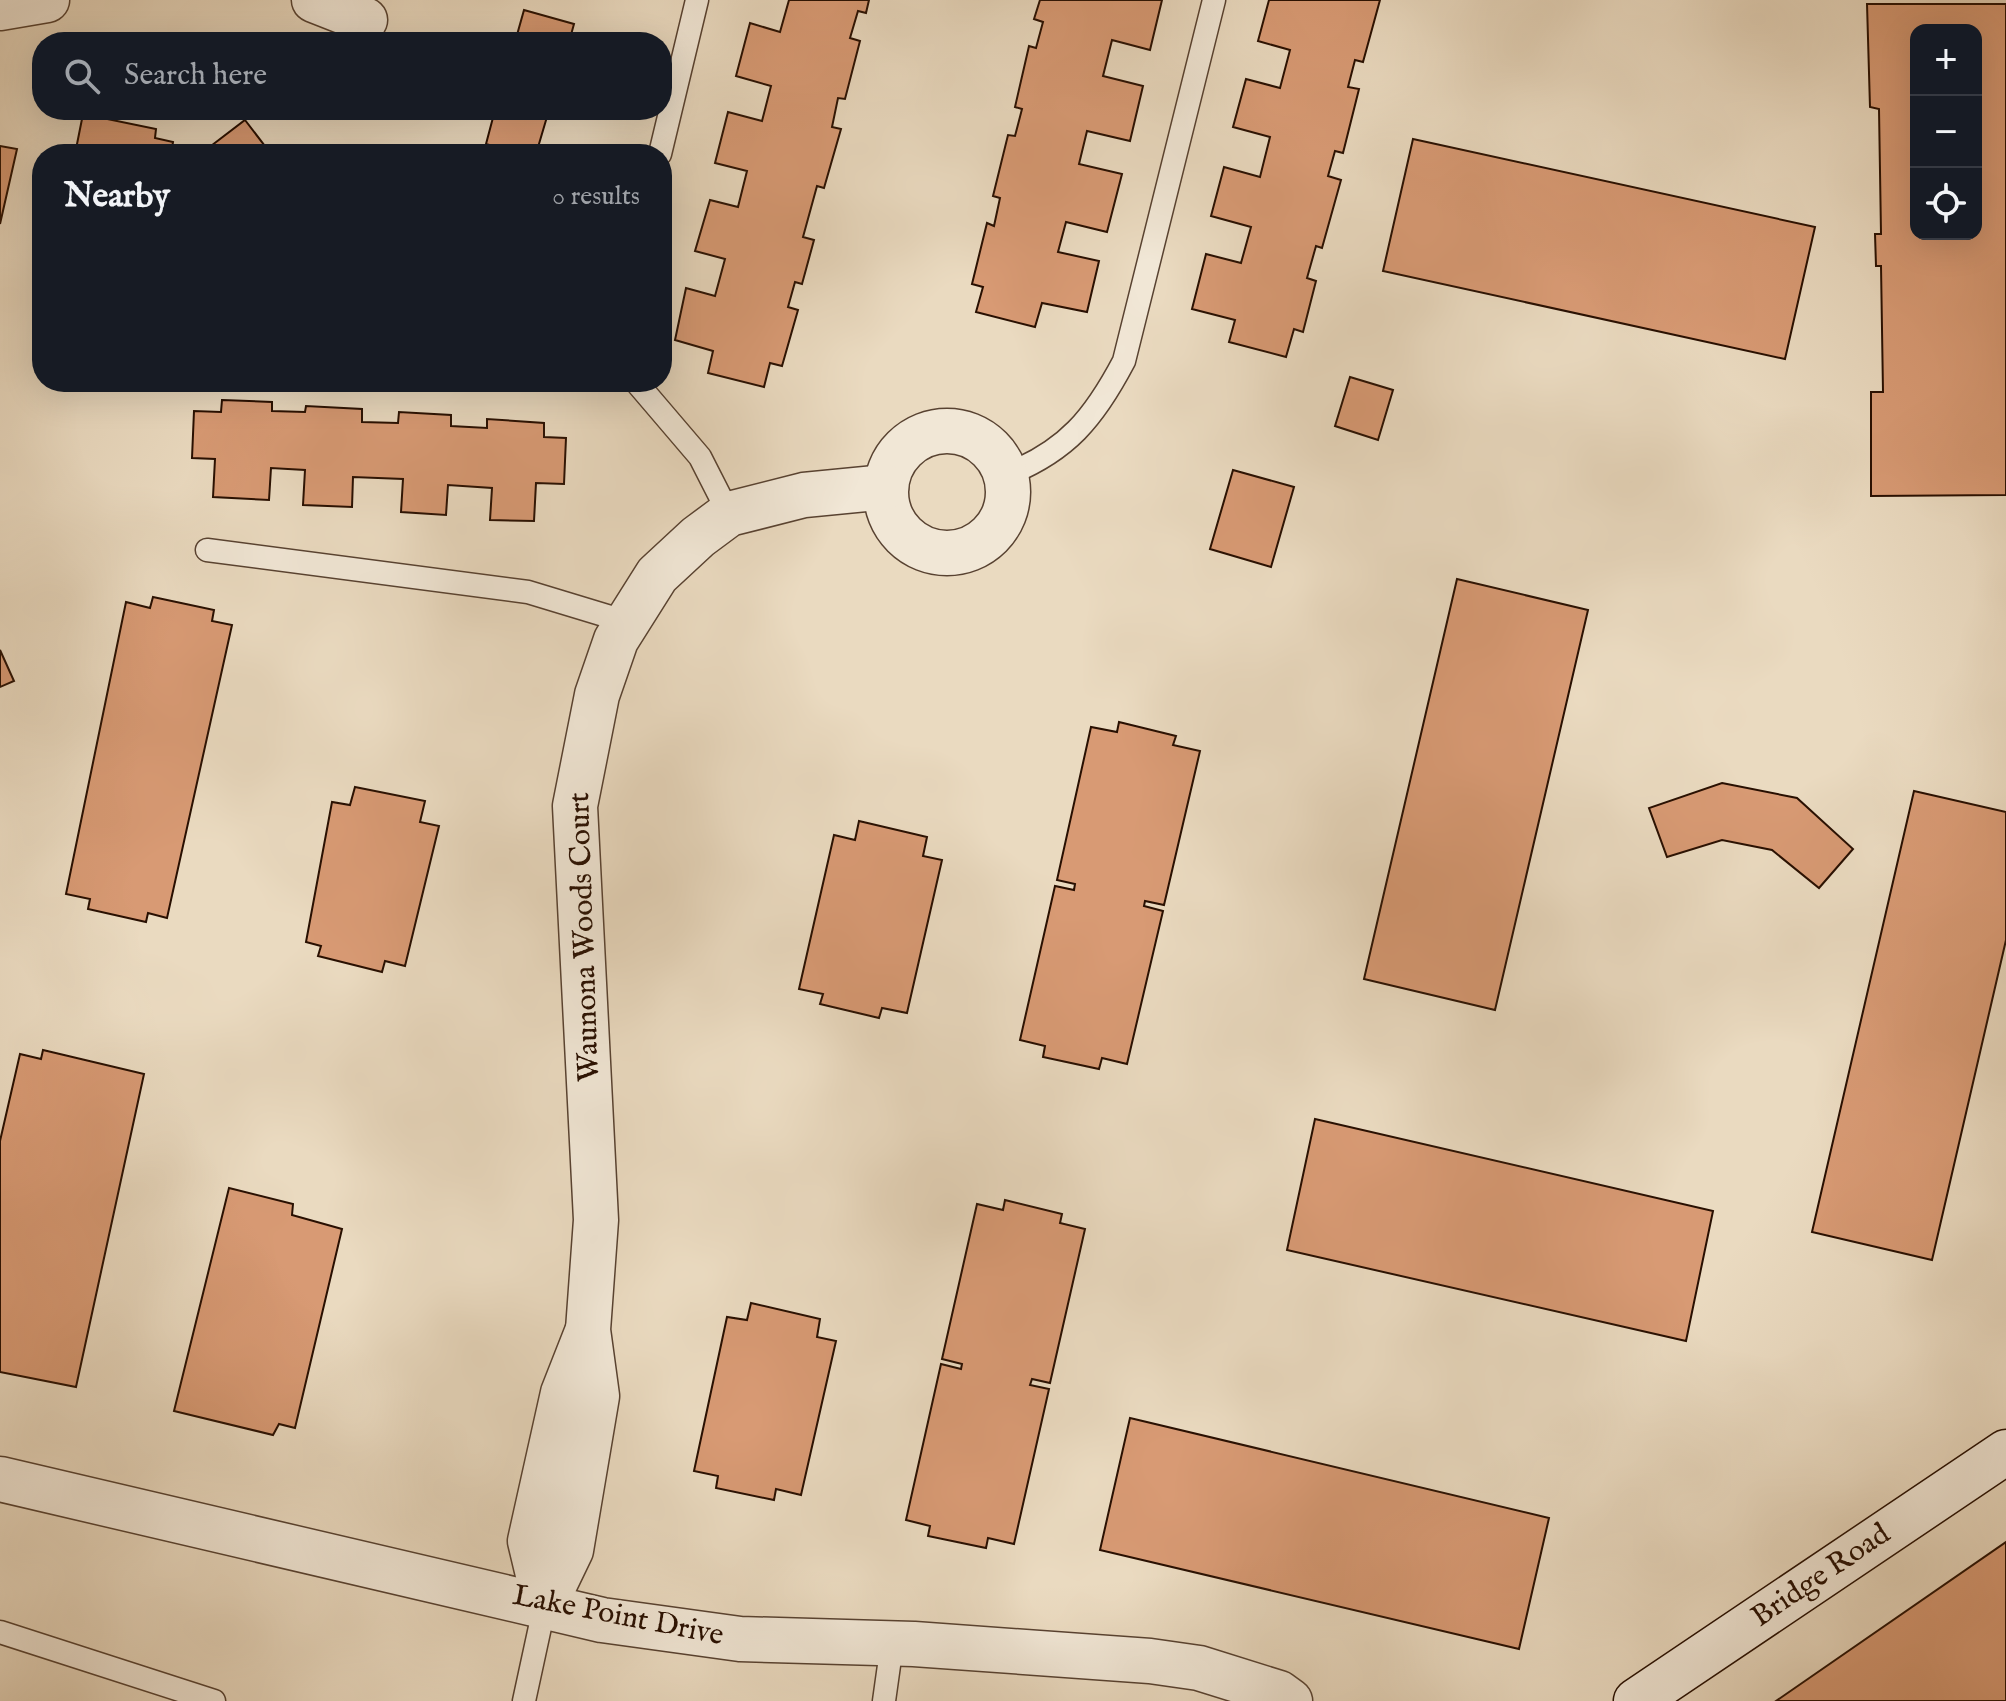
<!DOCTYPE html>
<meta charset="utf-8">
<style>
:root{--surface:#171b24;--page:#242831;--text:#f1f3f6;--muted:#9ea1a6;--line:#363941}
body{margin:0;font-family:"IM FELL English",serif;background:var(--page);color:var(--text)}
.controls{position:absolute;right:24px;top:24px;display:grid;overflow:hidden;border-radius:16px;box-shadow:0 8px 32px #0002}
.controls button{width:72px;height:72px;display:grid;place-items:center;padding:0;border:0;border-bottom:2px solid var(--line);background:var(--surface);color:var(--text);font:40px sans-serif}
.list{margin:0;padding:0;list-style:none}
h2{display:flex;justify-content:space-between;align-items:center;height:104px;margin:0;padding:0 32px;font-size:34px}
h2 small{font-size:26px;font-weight:400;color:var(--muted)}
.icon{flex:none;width:44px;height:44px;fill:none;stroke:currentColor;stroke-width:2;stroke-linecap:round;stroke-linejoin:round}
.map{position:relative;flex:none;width:2006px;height:1701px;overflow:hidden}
.search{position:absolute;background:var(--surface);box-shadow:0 8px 32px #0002;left:32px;top:32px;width:640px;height:88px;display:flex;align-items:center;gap:20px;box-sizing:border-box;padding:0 28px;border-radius:32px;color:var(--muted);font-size:30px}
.panel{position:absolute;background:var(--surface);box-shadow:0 8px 32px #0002;left:32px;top:144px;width:640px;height:248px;border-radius:32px}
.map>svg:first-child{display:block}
.building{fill:#d89a74;stroke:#280f01;stroke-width:2;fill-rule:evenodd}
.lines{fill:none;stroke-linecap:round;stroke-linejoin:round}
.lane-casing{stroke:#584231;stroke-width:25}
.street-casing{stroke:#584231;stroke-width:47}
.secondary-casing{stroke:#280f01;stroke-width:47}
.lane{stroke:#f1e7d6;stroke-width:22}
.street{stroke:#f1e7d6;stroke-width:44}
.secondary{stroke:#f1e7d6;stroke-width:44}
.labels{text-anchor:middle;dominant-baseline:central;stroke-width:6;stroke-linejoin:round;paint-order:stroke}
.street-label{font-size:30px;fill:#280f01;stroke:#f1e7d6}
</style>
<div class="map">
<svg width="2006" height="1701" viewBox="0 0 2006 1701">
<rect width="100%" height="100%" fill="#eadac0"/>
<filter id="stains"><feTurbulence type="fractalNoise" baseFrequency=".0025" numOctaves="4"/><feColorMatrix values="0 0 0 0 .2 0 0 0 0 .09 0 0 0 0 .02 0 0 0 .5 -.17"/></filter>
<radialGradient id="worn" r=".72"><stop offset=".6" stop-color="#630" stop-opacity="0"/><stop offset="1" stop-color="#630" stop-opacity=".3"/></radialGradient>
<g class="building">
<polygon points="789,0 869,0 866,13 858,11 850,38 860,41 845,99 838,98 832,127 841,129 824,188 817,186 803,237 814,240 802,284 795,282 788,307 798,310 782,366 770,363 764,387 708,373 713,351 675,340 686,288 715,296 725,259 695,251 710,200 738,207 747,171 715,163 728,112 762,121 771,86 736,76 750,23 780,32"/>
<polygon points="1040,0 1162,0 1150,50 1112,40 1103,76 1143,86 1130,141 1087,131 1079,164 1122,174 1107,232 1066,222 1058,252 1099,261 1087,312 1042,303 1035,327 976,312 983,287 972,284 987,223 994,226 1000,198 993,196 1008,135 1015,136 1022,109 1015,107 1029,46 1036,48 1043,22 1034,19"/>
<polygon points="1269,0 1380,0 1363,62 1355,60 1348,87 1359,89 1343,153 1335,151 1328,176 1341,180 1322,248 1316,246 1307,278 1316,281 1303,332 1294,329 1286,357 1229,342 1235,320 1192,309 1206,254 1241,263 1251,227 1211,216 1224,167 1260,177 1270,137 1233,127 1246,79 1280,88 1290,50 1258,41"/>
<path d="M1867,4H2006V495L1871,496V392H1883L1881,266H1876L1875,234H1881L1879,109L1870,107ZM1916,30H1976V234H1916Z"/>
<polygon points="524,10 574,24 569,42 515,42"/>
<polygon points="495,110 549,110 536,154 519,154 486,144"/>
<polygon points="83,114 156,129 155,138 173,142 171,154 75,154"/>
<polygon points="245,120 271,154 205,154 203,152"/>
<polygon points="1413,139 1815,227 1785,359 1383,271"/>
<polygon points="0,146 17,149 0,224"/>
<polygon points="1350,377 1393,390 1378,440 1335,426"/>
<polygon points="222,400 272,402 272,411 305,412 306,406 362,409 362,422 398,423 399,412 451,415 451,426 487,428 487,419 544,423 544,437 566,438 564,484 536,483 534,521 490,520 492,488 448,485 446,515 401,512 403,479 353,477 352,507 303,505 305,470 271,468 269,500 213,497 215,459 192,458 194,411 221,412"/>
<polygon points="1233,470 1294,487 1271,567 1210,549"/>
<polygon points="1457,579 1588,610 1495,1010 1364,979"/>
<polygon points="153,597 214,610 212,621 232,625 167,918 148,913 146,922 88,909 90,899 66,894 126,602 150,608"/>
<polygon points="0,650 14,681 0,687"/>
<polygon points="1119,722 1176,736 1173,745 1200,751 1164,905 1145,901 1144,906 1163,911 1127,1064 1102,1058 1099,1069 1043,1057 1045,1046 1020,1040 1055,886 1074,890 1075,884 1057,880 1091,727 1117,732"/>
<polygon points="1722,783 1797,798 1853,849 1819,888 1772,850 1722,840 1667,857 1649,808"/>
<polygon points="355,787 425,801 420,822 439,826 405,966 385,961 382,972 318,956 321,946 306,942 332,802 350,805"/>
<polygon points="1914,791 2006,812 2006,940 1932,1260 1812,1232"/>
<polygon points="859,821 927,837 923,856 942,860 907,1013 882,1008 879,1018 820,1004 823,994 799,989 834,835 855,840"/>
<polygon points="43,1050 144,1074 76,1387 0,1372 0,1141 20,1054 41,1059"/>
<polygon points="1315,1119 1713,1211 1686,1341 1287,1250"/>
<polygon points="229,1188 293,1204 292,1215 342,1229 295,1428 279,1424 273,1435 174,1411"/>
<polygon points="1005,1200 1062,1214 1060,1223 1085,1229 1050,1383 1032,1379 1030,1385 1049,1389 1014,1544 988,1538 986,1548 928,1536 930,1526 906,1520 941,1364 961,1369 962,1364 942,1359 977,1204 1003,1210"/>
<polygon points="751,1303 820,1319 817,1337 836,1341 801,1495 776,1489 774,1500 716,1488 718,1476 694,1471 727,1317 747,1320"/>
<polygon points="1130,1418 1549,1518 1519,1649 1100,1550"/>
<polygon points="2006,1542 2006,1701 1776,1701"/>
</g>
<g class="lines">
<g class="lane-casing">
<g id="lane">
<polyline points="660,154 697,0"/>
<polyline points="636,382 700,457 729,514"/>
<path d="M1006,475C1067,451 1094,418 1124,361L1214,0"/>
<polyline points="207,550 528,592 627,622"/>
<polyline points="0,1632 214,1701"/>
<polyline points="524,1701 545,1604"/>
<polyline points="884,1701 892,1644"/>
</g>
</g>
<g class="street-casing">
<g id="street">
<polyline points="314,0 365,20"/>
<polyline points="0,8 47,0"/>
<circle cx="947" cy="492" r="61"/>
<polyline points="0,1479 602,1620 740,1639 914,1644 1150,1661 1199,1668 1279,1693 1290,1701"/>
<polyline points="545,1604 571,1550 597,1396 588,1330 596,1220 575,806 597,695 616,640 657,575 698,537 729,514 804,495 886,487"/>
<polyline points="545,1604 530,1541 563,1393 587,1332"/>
</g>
</g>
<g class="secondary-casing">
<polyline id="secondary" points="1636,1701 2006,1452"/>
</g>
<use href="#lane" class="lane"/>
<use href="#street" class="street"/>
<use href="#secondary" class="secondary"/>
</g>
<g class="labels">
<g class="street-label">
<text transform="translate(585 937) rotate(-92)">Waunona Woods Court</text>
<text transform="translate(1821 1576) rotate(-34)">Bridge Road</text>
<text transform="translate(618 1616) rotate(11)">Lake Point Drive</text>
</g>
</g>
<rect width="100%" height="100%" filter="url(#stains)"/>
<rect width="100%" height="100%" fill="url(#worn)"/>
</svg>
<div class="controls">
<button>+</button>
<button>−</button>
<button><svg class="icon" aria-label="locate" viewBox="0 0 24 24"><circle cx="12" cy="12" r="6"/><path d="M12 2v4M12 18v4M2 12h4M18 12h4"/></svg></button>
</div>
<div class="search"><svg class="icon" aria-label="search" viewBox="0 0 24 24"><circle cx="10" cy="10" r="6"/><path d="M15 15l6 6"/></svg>Search here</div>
<section class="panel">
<h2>Nearby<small>0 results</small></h2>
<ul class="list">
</ul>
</section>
</div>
